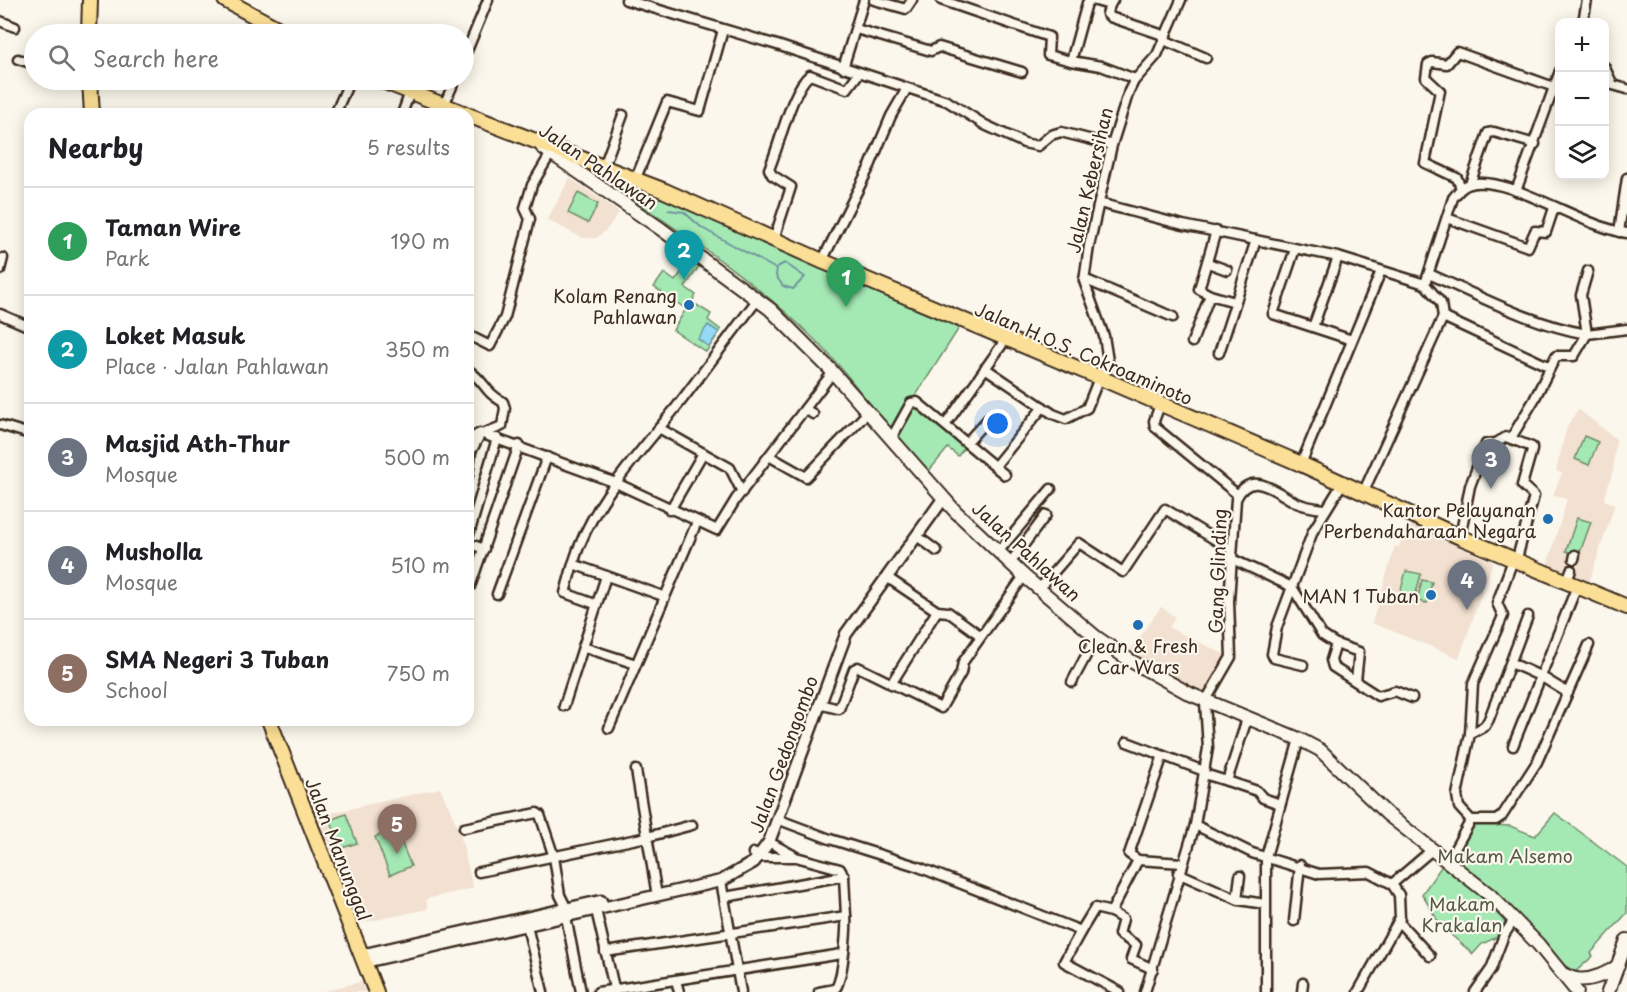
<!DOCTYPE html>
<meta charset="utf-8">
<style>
:root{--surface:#fff;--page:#f2f2f2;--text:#202124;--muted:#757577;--line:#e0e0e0;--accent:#b45309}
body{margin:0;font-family:"Playpen Sans",sans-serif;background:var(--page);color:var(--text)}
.controls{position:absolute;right:18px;top:18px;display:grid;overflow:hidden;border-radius:12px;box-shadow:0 3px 15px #0003}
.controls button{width:54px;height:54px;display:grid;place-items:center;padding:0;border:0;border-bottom:2px solid var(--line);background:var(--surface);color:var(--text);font:30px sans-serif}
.you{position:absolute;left:998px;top:424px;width:21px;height:21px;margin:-15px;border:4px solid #fff;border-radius:50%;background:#1a73e8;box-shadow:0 0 0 9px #1a73e833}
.badge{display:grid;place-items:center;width:39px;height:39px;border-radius:50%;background:var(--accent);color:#fff;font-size:20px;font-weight:700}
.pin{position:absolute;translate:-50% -50px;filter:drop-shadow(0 2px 3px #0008)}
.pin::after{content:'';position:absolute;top:32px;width:21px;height:18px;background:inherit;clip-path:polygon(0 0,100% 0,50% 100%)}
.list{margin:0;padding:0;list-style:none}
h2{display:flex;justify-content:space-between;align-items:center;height:78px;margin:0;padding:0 24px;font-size:26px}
h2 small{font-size:20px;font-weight:400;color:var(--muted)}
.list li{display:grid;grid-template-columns:39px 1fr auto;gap:18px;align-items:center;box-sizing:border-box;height:108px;padding:0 24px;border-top:2px solid var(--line)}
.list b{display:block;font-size:22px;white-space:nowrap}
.list p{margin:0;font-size:20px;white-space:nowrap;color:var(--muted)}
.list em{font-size:20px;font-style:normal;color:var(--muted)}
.icon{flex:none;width:33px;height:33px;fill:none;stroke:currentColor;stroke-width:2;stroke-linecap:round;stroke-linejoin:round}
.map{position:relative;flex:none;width:1627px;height:992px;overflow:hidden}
.search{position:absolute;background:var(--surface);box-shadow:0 3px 15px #0003;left:24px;top:24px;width:450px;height:66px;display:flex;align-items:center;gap:15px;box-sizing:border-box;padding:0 21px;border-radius:33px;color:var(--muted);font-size:22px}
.panel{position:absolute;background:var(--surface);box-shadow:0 3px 15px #0003;left:24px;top:108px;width:450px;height:618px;border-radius:18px}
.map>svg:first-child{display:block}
.built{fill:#f2e0d0}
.green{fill:#a4e9b4;stroke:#708a69;stroke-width:1.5}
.water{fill:#93dbf5;stroke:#70949f;stroke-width:1.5}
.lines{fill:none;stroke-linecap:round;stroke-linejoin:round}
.stream{stroke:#70949f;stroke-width:2}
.minor-casing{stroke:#3b2a1e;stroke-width:13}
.tertiary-casing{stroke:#3b2a1e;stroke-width:15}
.secondary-casing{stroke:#3b2a1e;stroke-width:16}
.trunk-casing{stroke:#3b2a1e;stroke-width:18}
.minor{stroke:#fbf7ec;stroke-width:8}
.tertiary{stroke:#fbf7ec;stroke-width:10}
.secondary{stroke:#fbf7ec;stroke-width:12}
.trunk{stroke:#fbdf96;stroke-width:14}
.poi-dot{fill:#1f6fb2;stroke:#fbf7ec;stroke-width:2}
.labels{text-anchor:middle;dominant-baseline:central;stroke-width:4.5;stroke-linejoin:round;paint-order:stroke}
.street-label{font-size:18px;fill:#3b2a1e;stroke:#fbf7ec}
.poi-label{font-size:18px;fill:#3b2a1e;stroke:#fbf7ec;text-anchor:end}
.park-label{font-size:18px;fill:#555a44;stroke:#fbf7ec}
</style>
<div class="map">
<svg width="1627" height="992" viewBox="0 0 1627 992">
<rect width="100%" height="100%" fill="#fbf7ec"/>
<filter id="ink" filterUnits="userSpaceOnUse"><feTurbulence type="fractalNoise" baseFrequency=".0167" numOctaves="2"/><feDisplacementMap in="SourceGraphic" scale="12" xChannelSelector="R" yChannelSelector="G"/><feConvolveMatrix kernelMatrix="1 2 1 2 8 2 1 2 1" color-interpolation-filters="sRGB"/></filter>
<g filter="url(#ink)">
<g class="built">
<polygon points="570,178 619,212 608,228 597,238 583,238 547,220"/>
<polygon points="1578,409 1616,439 1613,470 1604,500 1615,504 1589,582 1547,566 1567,499 1553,495 1562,473 1556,471 1567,427"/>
<polygon points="1407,522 1493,562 1459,658 1372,623 1395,546 1399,547"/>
<polygon points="1161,607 1175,617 1169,628 1226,655 1206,695 1130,651"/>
<polygon points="440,788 459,830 473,888 426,899 428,909 356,924 314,817"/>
<polygon points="363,981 367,992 321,992"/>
</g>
<g class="green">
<path d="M627,183L959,328L892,433C867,401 843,367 813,338C757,282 688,237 623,193L621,184Z"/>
<polygon points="578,193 598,204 588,223 568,213"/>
<polygon points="691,259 700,265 685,287 696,295 692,302 711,314 708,320 721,330 706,352 673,330 686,309 654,287 664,273 675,281"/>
<polygon points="913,404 968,443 958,456 948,448 928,472 895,436"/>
<polygon points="1584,436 1598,442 1589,465 1575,459"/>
<polygon points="1577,518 1591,522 1579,555 1566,551"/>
<polygon points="1406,571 1421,574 1414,601 1399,597"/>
<polygon points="1422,580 1432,582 1427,603 1417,601"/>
<polygon points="1555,813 1627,867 1627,913 1591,953 1593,956 1575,972 1564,965 1493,891 1453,860 1472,824 1510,826 1535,836"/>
<polygon points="346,814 357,843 342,848 330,820"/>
<polygon points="396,829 411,866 390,875 375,837"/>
<polygon points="1443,864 1472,888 1505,922 1499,936 1482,944 1473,954 1440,925 1422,894"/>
</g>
<polygon class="water" points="708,325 719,332 709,347 698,339"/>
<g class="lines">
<g class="stream">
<polyline points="668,210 684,212 702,228 776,269"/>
<polygon points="785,263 805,277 793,289 783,286 776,276 777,267"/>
</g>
<g class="minor-casing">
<g id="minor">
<polyline points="626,0 777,45 947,101 985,125 1024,143 1038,146 1051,135 1061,132 1112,145"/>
<polyline points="874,0 906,9 912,0"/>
<polyline points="941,0 1049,37 1048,55 1071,61 1087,3 1092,0 1110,5 1113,0"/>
<polyline points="1110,5 1107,14 1110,17 1166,36"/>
<polyline points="0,21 15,27"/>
<polyline points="1583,22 1587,0"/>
<polyline points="856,29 931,51 939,47 1022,72"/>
<polyline points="1164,40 1206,58"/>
<polyline points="464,58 488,0"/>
<polyline points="18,59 34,64"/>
<polyline points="1071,61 1101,66 1135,79"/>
<polyline points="1604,66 1613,85 1627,89"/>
<polyline points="843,68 864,0"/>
<polyline points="444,105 455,80"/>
<polyline points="335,114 350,80"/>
<polyline points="402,114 410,92"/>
<polyline points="604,166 623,115"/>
<polyline points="636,178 667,102 700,111 723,30"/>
<polyline points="1470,184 1488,133 1494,132 1535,144"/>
<polyline points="1461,188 1457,178 1425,163 1440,91 1426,78 1428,64 1432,62 1447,64 1457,52 1554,87"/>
<polyline points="1516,191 1560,71"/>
<path d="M1099,203L1183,225L1338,257L1425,284L1453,198C1458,192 1462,186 1470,184C1508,174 1584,228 1627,233"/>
<polyline points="1447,218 1528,247 1535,231 1546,232 1554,208"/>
<polyline points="1216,231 1199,289 1210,295 1235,302"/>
<polyline points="1619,232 1627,178"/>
<path d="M774,239L791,187L772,175L769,169C779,147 792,88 810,75L847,89L859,73"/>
<polyline points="1295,249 1273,314 1352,340"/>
<polyline points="822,261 870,166 891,116 906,90"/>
<polyline points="1208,263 1227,270"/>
<polyline points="0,270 3,258"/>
<path d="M1429,274C1482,297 1531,324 1587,334L1581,295L1588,271"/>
<polyline points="1084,279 1173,317"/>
<polyline points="0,314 30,327"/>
<polyline points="1443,317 1550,367"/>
<polyline points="1313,327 1338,257"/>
<polyline points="468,335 490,346 505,317 530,219 525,208 532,185 551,153"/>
<polyline points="1192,342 1210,295"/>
<polyline points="1219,353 1256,240"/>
<polyline points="985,368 1053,414 1066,419 1087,408 1099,378"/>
<path d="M468,370C486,382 483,391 503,402L505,408L502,426L480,435L473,448"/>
<polyline points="1103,379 1108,361 1104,336 1084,281 1089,246 1112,145 1129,91 1134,81 1157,55 1181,0"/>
<polyline points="1160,405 1154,421 1155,427 1238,495"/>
<polyline points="805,409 813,414"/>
<polyline points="946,424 1006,339"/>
<polyline points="0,425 30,434"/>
<polyline points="659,428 703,453 670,510"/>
<polyline points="1511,438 1534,400 1556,356 1574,356 1587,334 1627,329"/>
<polyline points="891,439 911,403 917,402 1005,475"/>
<polyline points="468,440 480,433 616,483 717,530 736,499 833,372"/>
<polyline points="967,442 988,419"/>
<polyline points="703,453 730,468 742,492"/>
<polyline points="769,456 806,477 868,412"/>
<polyline points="1301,464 1381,271"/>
<polyline points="995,466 1043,407"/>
<polyline points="468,476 472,444"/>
<polyline points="1342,484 1313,531 1292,587 1322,635 1336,644 1331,660 1333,667 1378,696 1395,691 1412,698"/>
<polyline points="1363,493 1443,317 1441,303 1425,284"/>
<polyline points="917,536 937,551"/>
<polyline points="1460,537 1470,486 1486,444 1496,443 1506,437 1532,447 1532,450 1522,485 1534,496 1516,562"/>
<polyline points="468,538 497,438"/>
<polyline points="468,543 484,549"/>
<polyline points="998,552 1051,489"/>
<polyline points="1232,559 1292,587 1277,627 1272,654 1274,658 1303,665"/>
<polyline points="1574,559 1575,555"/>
<polyline points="1010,563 1046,515"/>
<polyline points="573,564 565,593 595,604"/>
<polyline points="888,578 937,611 948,612 981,636"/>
<polyline points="1567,582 1571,570"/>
<polyline points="470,587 519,445"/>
<polyline points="1039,589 1079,543 1123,572 1165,509 1232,550"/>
<polyline points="497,594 547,457"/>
<path d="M663,596L573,564C591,503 639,454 678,405C705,370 731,334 758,299"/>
<polyline points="1528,616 1489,719 1485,726 1470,734 1457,795 1459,807 1471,820 1496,820 1502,816 1537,762 1589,645"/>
<polyline points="1336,644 1359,652 1356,681"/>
<polyline points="583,647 636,664"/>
<polyline points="1511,663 1542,677 1568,693"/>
<polyline points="1072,682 1096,637"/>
<polyline points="891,684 937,611"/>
<polyline points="819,704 839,709 854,669 858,667 941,708 961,673 963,662 1024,576"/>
<polyline points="564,706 606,576"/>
<polyline points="1247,719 1227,781 1257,791 1263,798 1280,804"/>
<polyline points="609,728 697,522"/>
<polyline points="1470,734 1473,684 1503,616 1497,603 1513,560"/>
<polyline points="1127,742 1204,771"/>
<polyline points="1513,746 1577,586"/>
<polyline points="1162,758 1129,854 1138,860 1182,863"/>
<polyline points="636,770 656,890"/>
<polyline points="1204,774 1227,781"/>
<polyline points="777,819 830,839 916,866 1081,931 1095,908 1111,912"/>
<polyline points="1195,825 1252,853 1319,874 1369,872 1392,884 1399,895 1400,918 1358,992"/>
<polyline points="464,828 537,813 540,815 554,857 560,895 569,913"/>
<polyline points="769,842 793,855"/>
<polyline points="753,853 761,857 796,857 840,869 844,876 846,916"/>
<polyline points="1138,860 1111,912 1123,919 1119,934 1136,945 1131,959 1153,969"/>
<polyline points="1448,861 1471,820"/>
<polyline points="479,872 647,837 692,825"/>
<polyline points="1178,873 1239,900 1265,904"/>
<polyline points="721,881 741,992"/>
<polyline points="1392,884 1433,849"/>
<polyline points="725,897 844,876"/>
<polyline points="1237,899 1240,876"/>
<polyline points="596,910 615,992"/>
<polyline points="566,917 581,992"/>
<polyline points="1294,921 1300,865"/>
<polyline points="1398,921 1430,956"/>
<polyline points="527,926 543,992"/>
<polyline points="1081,931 1064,962 1120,992"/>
<path d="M605,952L846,916C847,929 843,981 835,989L819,992"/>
<polyline points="676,980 679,992"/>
<polyline points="598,992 842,954"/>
<path d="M1145,992L1195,825L1208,748L1205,702L1231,657L1229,601L1236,499C1251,467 1278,494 1297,503C1306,507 1315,508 1324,509"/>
<polyline points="1266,992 1266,857 1299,739"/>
<polyline points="1302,992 1303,983"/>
<polyline points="1475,992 1491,969 1504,935 1514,920"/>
</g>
</g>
<g class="tertiary-casing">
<g id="tertiary">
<polyline points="361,955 601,901"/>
<polyline points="364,962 721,881 754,862 769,842 846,634 943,499"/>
</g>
</g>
<g class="secondary-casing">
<g id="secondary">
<polyline points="542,147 661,229 770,309 830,369 955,511 1024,576 1096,637 1131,661 1190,694 1299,739 1320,750 1387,814 1490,895 1538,944 1577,992"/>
<path d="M1565,975C1582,985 1603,976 1618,966"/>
<polyline points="1608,992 1627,940"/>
</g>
</g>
<g class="trunk-casing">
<g id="trunk">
<polyline points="225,0 288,34"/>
<polyline points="89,34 90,0"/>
<polyline points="90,80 92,114"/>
<polyline points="380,80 466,114"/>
<polyline points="468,115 665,191 822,261 1103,379 1301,464 1460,537 1627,607"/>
<polyline points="269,720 376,992"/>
</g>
</g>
<use href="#minor" class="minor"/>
<use href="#tertiary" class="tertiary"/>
<use href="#secondary" class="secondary"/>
<use href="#trunk" class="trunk"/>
</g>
</g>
<g class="poi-dot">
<circle cx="689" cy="305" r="6"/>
<circle cx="1548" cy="519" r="6"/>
<circle cx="1431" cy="595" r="6"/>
<circle cx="1138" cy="625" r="6"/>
</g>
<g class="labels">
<g class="street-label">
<text transform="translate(599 166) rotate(34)">Jalan Pahlawan</text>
<text transform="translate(1089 180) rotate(-77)">Jalan Kebersihan</text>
<text transform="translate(1084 353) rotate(23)">Jalan H.O.S. Cokroaminoto</text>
<text transform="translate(1027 551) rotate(42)">Jalan Pahlawan</text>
<text transform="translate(1217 571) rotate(-88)">Gang Glinding</text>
<text transform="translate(783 754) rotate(-70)">Jalan Gedongombo</text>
<text transform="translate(339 849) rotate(69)">Jalan Manunggal</text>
</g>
<g class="poi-label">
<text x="677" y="295">Kolam Renang<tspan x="677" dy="21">Pahlawan</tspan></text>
<text x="1536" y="509">Kantor Pelayanan<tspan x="1536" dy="21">Perbendaharaan Negara</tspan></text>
<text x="1419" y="595">MAN 1 Tuban</text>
<text x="1138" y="645" text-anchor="middle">Clean &amp; Fresh<tspan x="1138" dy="21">Car Wars</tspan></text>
</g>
<g class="park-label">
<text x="1505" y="855">Makam Alsemo</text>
<text x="1462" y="903">Makam<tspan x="1462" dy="21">Krakalan</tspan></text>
</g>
</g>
</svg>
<div class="controls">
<button>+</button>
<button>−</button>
<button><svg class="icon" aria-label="layers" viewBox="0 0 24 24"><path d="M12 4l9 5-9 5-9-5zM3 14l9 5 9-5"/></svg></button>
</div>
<div class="you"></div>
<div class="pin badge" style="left:846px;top:307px;background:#2e9e5b">1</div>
<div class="pin badge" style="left:684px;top:280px;background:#0f9aa8">2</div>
<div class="pin badge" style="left:1491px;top:489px;background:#6b7280">3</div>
<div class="pin badge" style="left:1467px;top:610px;background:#6b7280">4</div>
<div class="pin badge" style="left:397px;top:854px;background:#8d6e63">5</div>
<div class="search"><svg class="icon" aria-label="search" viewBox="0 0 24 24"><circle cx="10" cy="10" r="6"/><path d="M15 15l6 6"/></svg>Search here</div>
<section class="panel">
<h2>Nearby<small>5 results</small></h2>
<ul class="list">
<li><span class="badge" style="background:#2e9e5b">1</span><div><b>Taman Wire</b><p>Park</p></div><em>190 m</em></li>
<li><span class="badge" style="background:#0f9aa8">2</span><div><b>Loket Masuk</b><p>Place · Jalan Pahlawan</p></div><em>350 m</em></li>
<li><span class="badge" style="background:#6b7280">3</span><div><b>Masjid Ath-Thur</b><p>Mosque</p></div><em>500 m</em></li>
<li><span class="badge" style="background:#6b7280">4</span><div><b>Musholla</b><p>Mosque</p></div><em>510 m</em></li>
<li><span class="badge" style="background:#8d6e63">5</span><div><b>SMA Negeri 3 Tuban</b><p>School</p></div><em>750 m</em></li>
</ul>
</section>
</div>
